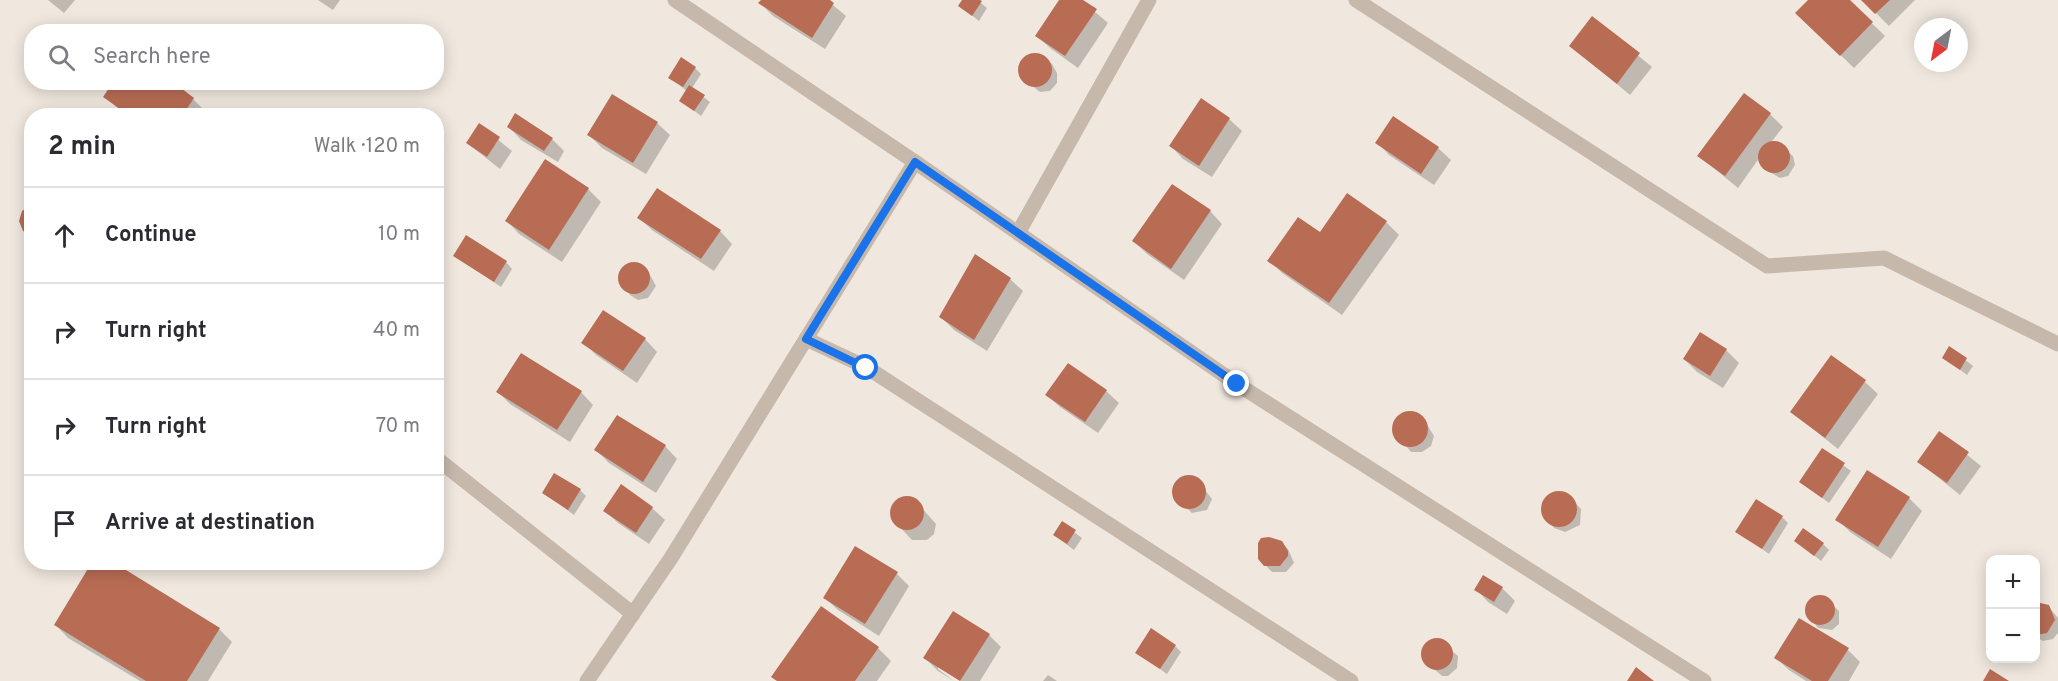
<!DOCTYPE html>
<meta charset="utf-8">
<style>
:root{--surface:#fff;--page:#f7f7f7;--text:#2b2b33;--muted:#7c7c81;--line:#e1e1e2}
body{margin:0;font-family:Overpass,sans-serif;background:var(--page);color:var(--text)}
.controls{position:absolute;right:18px;bottom:18px;display:grid;overflow:hidden;border-radius:12px;box-shadow:0 3px 15px #0003}
.controls button{width:54px;height:54px;display:grid;place-items:center;padding:0;border:0;border-bottom:2px solid var(--line);background:var(--surface);color:var(--text);font:30px sans-serif}
.compass{position:absolute;left:1914px;top:18px;width:54px;height:54px;border-radius:50%;background:var(--surface);box-shadow:0 3px 15px #0003;rotate:212deg}
.stop{position:absolute;width:18px;height:18px;margin:-14px;border:4px solid #1a73e8;border-radius:50%;background:#fff}
.stop.end{background:#1a73e8;border-color:#fff;box-shadow:0 2px 6px #0008}
.list{margin:0;padding:0;list-style:none}
h2{display:flex;justify-content:space-between;align-items:center;height:78px;margin:0;padding:0 24px;font-size:26px}
h2 small{font-size:20px;font-weight:400;color:var(--muted)}
.list li{display:grid;grid-template-columns:39px 1fr auto;gap:18px;align-items:center;box-sizing:border-box;height:96px;padding:0 24px;border-top:2px solid var(--line)}
.list b{display:block;font-size:22px;white-space:nowrap}
.list em{font-size:20px;font-style:normal;color:var(--muted)}
.icon{flex:none;width:33px;height:33px;fill:none;stroke:currentColor;stroke-width:2;stroke-linecap:round;stroke-linejoin:round}
.map{position:relative;flex:none;width:2058px;height:681px;overflow:hidden}
.search{position:absolute;background:var(--surface);box-shadow:0 3px 15px #0003;left:24px;top:24px;width:420px;height:66px;display:flex;align-items:center;gap:15px;box-sizing:border-box;padding:0 21px;border-radius:24px;color:var(--muted);font-size:22px}
.panel{position:absolute;background:var(--surface);box-shadow:0 3px 15px #0003;left:24px;top:108px;width:420px;height:462px;border-radius:24px}
.map>svg:first-child{display:block}
.shadow{fill:#0003}
.building{fill:#b96c54}
.lines{fill:none;stroke-linecap:round;stroke-linejoin:round}
.minor{stroke:#c7b8ac;stroke-width:15}
.route{stroke:#1a73e8;stroke-width:8}
</style>
<div class="map">
<svg width="2058" height="681" viewBox="0 0 2058 681">
<rect width="100%" height="100%" fill="#f0e8df"/>
<g class="shadow">
<polygon points="48,0 75,0 64,13"/>
<polygon points="318,0 340,0 333,10"/>
<polygon points="762,0 827,0 846,16 825,49 773,16 760,3"/>
<polygon points="964,0 977,0 987,8 979,21 960,6"/>
<polygon points="1061,0 1081,0 1108,23 1078,68 1050,48 1037,36"/>
<polygon points="1810,0 1848,0 1885,36 1854,68 1797,13"/>
<polygon points="1863,0 1915,0 1889,26"/>
<polygon points="1593,18 1652,67 1630,95 1571,46"/>
<polygon points="1040,55 1052,64 1057,73 1057,83 1050,91 1040,92 1020,76 1020,66 1025,57"/>
<polygon points="695,68 701,74 692,88 710,102 701,116 681,101 687,91 670,78"/>
<polygon points="105,97 193,99 206,112 203,116 127,116"/>
<polygon points="1770,114 1783,127 1769,145 1778,143 1793,156 1795,165 1788,176 1780,178 1768,171 1761,164 1760,157 1738,188 1699,156"/>
<polygon points="1229,119 1242,131 1212,177 1183,159 1171,146"/>
<polygon points="657,123 670,135 646,174 602,148 589,135"/>
<polygon points="480,125 512,151 500,169 467,143"/>
<polygon points="509,127 552,139 564,151 558,162 521,140"/>
<polygon points="1377,142 1438,148 1451,160 1434,185 1389,155"/>
<polygon points="546,161 588,189 601,202 562,262 519,234 507,221"/>
<polygon points="1210,211 1222,224 1184,280 1147,254 1134,241"/>
<polygon points="639,218 720,231 732,244 714,271 652,230"/>
<polygon points="1386,222 1399,235 1342,315 1282,273 1269,260"/>
<polygon points="454,255 506,262 512,269 501,287"/>
<polygon points="634,263 643,266 649,273 656,286 648,298 638,300 630,295 619,279 625,266"/>
<polygon points="1010,279 1023,291 987,351 954,330 941,317"/>
<polygon points="436,297 440,301 436,308"/>
<polygon points="645,339 657,352 637,383 596,355 583,342"/>
<polygon points="1950,348 1973,366 1967,375 1944,358"/>
<polygon points="1726,350 1739,363 1723,388 1697,372 1684,359"/>
<polygon points="1831,357 1865,382 1878,394 1838,449 1792,412"/>
<polygon points="1068,365 1106,391 1119,403 1098,433 1060,407 1047,395"/>
<polygon points="498,392 581,392 593,405 570,442 510,404"/>
<polygon points="1408,413 1423,418 1434,436 1431,446 1422,452 1411,452 1394,432 1395,422"/>
<polygon points="1940,433 1981,466 1960,495 1919,462"/>
<polygon points="665,446 677,459 656,493 609,463 596,450"/>
<polygon points="1822,450 1851,471 1829,503 1801,482"/>
<polygon points="1188,476 1198,481 1212,499 1207,510 1192,513 1175,498 1175,486"/>
<polygon points="580,490 586,496 574,515 544,493"/>
<polygon points="1556,492 1567,494 1581,509 1580,525 1565,532 1554,528 1542,512 1544,502"/>
<polygon points="913,498 936,524 934,534 927,540 912,540 892,519 891,508 898,500"/>
<polygon points="1909,498 1922,511 1891,559 1850,532 1837,519"/>
<polygon points="652,508 665,520 649,544 618,523 605,511"/>
<polygon points="1782,517 1788,523 1769,554 1737,531"/>
<polygon points="1062,523 1082,538 1074,550 1054,535"/>
<polygon points="1796,541 1823,544 1829,550 1821,561"/>
<polygon points="1281,542 1288,549 1294,563 1286,572 1272,572 1265,565"/>
<polygon points="897,574 909,586 879,636 838,610 825,598"/>
<polygon points="1502,588 1515,601 1507,614 1488,602 1476,589"/>
<polygon points="1813,598 1825,598 1839,611 1839,624 1832,630 1818,628 1806,613 1807,605"/>
<polygon points="2036,604 2048,606 2058,618 2058,633 2053,639 2043,641 2036,637"/>
<polygon points="56,625 219,629 232,642 208,681 140,681 68,638"/>
<polygon points="989,635 1001,647 980,681 961,681 938,666 938,669 954,681 938,671 925,658"/>
<polygon points="1439,640 1458,656 1457,668 1448,676 1442,676 1424,660 1423,646 1428,642"/>
<polygon points="1175,646 1181,652 1167,674 1137,653"/>
<polygon points="878,648 891,661 877,681 777,681"/>
<polygon points="1848,650 1860,662 1849,681 1806,681 1789,670 1776,658"/>
<polygon points="1048,675 1057,681 1043,681"/>
</g>
<g class="building">
<polygon points="761,0 830,0 834,3 812,38 758,3"/>
<polygon points="962,0 980,0 982,1 972,16 958,6"/>
<polygon points="1059,0 1083,0 1097,9 1065,56 1035,36"/>
<polygon points="1808,0 1850,0 1873,22 1840,56 1795,13"/>
<polygon points="1861,0 1890,0 1875,14"/>
<polygon points="1592,16 1640,53 1617,84 1569,46"/>
<circle cx="1035" cy="70" r="17"/>
<polygon points="681,57 696,67 683,87 668,78"/>
<polygon points="113,82 173,82 194,98 182,116 130,116 103,97"/>
<polygon points="689,85 705,95 694,111 679,101"/>
<polygon points="1744,93 1771,113 1725,176 1697,156"/>
<polygon points="612,94 658,122 633,163 587,135"/>
<polygon points="1201,98 1230,118 1199,166 1169,146"/>
<polygon points="515,113 553,138 544,151 507,127"/>
<polygon points="1393,116 1439,147 1421,174 1375,143"/>
<polygon points="479,123 500,137 487,157 466,143"/>
<circle cx="1774" cy="157" r="16"/>
<polygon points="545,159 589,188 549,250 505,221"/>
<polygon points="1172,184 1211,210 1171,269 1132,241"/>
<polygon points="657,188 721,230 701,259 637,218"/>
<polygon points="1347,193 1387,221 1329,303 1267,261 1298,217 1320,232"/>
<polygon points="32,204 32,236 23,231 19,221 22,211"/>
<polygon points="466,235 507,261 494,282 453,256"/>
<polygon points="975,254 1011,278 974,340 939,317"/>
<circle cx="634" cy="278" r="16"/>
<polygon points="603,310 646,338 623,371 581,343"/>
<polygon points="1700,332 1727,349 1710,376 1683,359"/>
<polygon points="1949,346 1967,358 1960,370 1942,358"/>
<polygon points="521,353 582,391 557,430 496,392"/>
<polygon points="1831,355 1866,380 1825,438 1790,412"/>
<polygon points="1068,363 1107,390 1085,422 1045,395"/>
<circle cx="1410" cy="429" r="18"/>
<polygon points="617,415 666,445 643,482 594,450"/>
<polygon points="1939,431 1969,452 1947,483 1917,462"/>
<polygon points="1822,448 1845,463 1822,498 1799,482"/>
<polygon points="1867,470 1910,497 1878,547 1835,520"/>
<polygon points="554,473 581,489 568,510 542,493"/>
<circle cx="1189" cy="492" r="17"/>
<polygon points="621,484 653,507 636,533 603,511"/>
<circle cx="1559" cy="509" r="18"/>
<circle cx="907" cy="513" r="17"/>
<polygon points="1756,499 1783,516 1762,549 1735,532"/>
<polygon points="1062,521 1076,530 1067,544 1053,535"/>
<polygon points="1803,528 1824,543 1814,556 1794,541"/>
<polygon points="1269,537 1282,541 1288,551 1288,556 1280,566 1264,566 1258,559 1258,543 1261,538"/>
<polygon points="855,546 898,572 865,624 823,598"/>
<polygon points="92,562 113,562 220,628 187,681 146,681 54,625"/>
<polygon points="1483,575 1503,587 1494,602 1474,590"/>
<circle cx="1820" cy="610" r="15"/>
<polygon points="2036,602 2049,605 2055,620 2047,633 2036,635"/>
<polygon points="821,606 879,647 855,681 777,681 771,677"/>
<polygon points="953,611 990,634 960,681 923,658"/>
<polygon points="1799,618 1849,648 1828,681 1812,681 1774,658"/>
<polygon points="1151,628 1176,645 1160,669 1135,653"/>
<circle cx="1437" cy="654" r="16"/>
<polygon points="1636,667 1654,681 1627,681"/>
<polygon points="1990,669 2009,681 1983,681"/>
</g>
<g class="lines">
<g class="minor">
<polyline points="1356,0 1767,266 1884,258 2058,344"/>
<polyline points="915,162 1237,384 1704,681"/>
<polyline points="1018,233 1149,0"/>
<polyline points="806,339 866,367 1351,681"/>
<polyline points="436,458 633,614"/>
<polyline points="587,681 671,558 915,162 675,0"/>
</g>
</g>
<g class="lines">
<polyline class="route" points="866,368 806,339 915,162 1237,384"/>
</g>
</svg>
<div class="controls">
<button>+</button>
<button>−</button>
</div>
<svg class="compass" viewBox="-18 -18 36 36"><path d="M0-13l5 13h-10z" fill="#e53935"/><path d="M0 13l5-13h-10z" fill="#7c7c81"/></svg>
<div class="stop" style="left:866px;top:368px"></div>
<div class="stop end" style="left:1237px;top:384px"></div>
<div class="search"><svg class="icon" aria-label="search" viewBox="0 0 24 24"><circle cx="10" cy="10" r="6"/><path d="M15 15l6 6"/></svg>Search here</div>
<section class="panel">
<h2>2 min<small>Walk · 120 m</small></h2>
<ul class="list">
<li><svg class="icon" aria-label="ahead" viewBox="0 0 24 24"><path d="M12 20V5M6 11l6-6 6 6"/></svg><div><b>Continue</b></div><em>10 m</em></li>
<li><svg class="icon" aria-label="right" viewBox="0 0 24 24"><path d="M7 20v-9h11M14 6l5 5-5 5"/></svg><div><b>Turn right</b></div><em>40 m</em></li>
<li><svg class="icon" aria-label="right" viewBox="0 0 24 24"><path d="M7 20v-9h11M14 6l5 5-5 5"/></svg><div><b>Turn right</b></div><em>70 m</em></li>
<li><svg class="icon" aria-label="arrive" viewBox="0 0 24 24"><path d="M6 21V4h12l-3 4 3 4H6"/></svg><div><b>Arrive at destination</b></div></li>
</ul>
</section>
</div>
